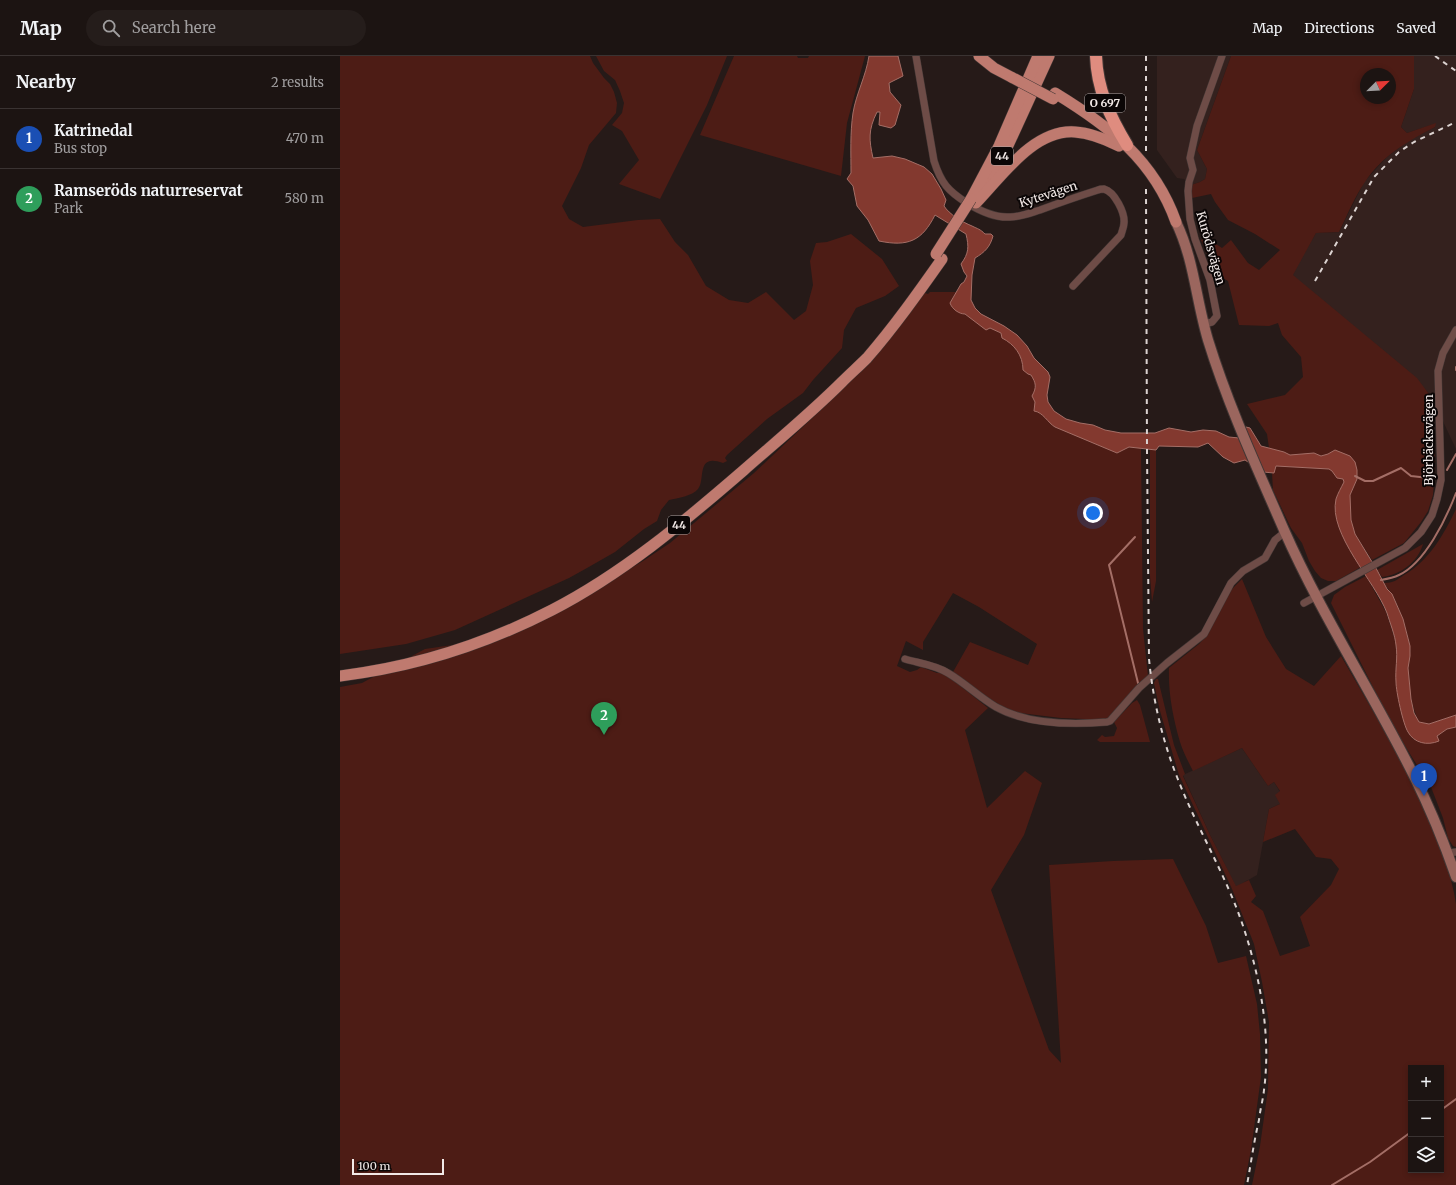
<!DOCTYPE html>
<meta charset="utf-8">
<style>
:root{--surface:#1c1412;--page:#251d1b;--text:#f1f3f6;--muted:#a09e9f;--line:#3a3332;--accent:#54cadd}
body{margin:0;font-family:Merriweather,serif;background:var(--page);color:var(--text)}
.controls{position:absolute;right:12px;bottom:12px;display:grid;overflow:hidden;border-radius:0px;box-shadow:0 2px 6px #0003}
.controls button{width:36px;height:36px;display:grid;place-items:center;padding:0;border:0;border-bottom:1px solid var(--line);background:var(--surface);color:var(--text);font:20px sans-serif}
.compass{position:absolute;left:1020px;top:12px;width:36px;height:36px;border-radius:50%;background:var(--surface);box-shadow:0 2px 6px #0003;rotate:66deg}
.scale{position:absolute;left:12px;bottom:10px;width:92px;box-sizing:border-box;padding-left:4px;border:2px solid #f2e9e7;border-top:0;font-size:11px;line-height:14px;white-space:nowrap;color:#f2e9e7;-webkit-text-stroke:3px #0b0606;paint-order:stroke}
.you{position:absolute;left:753px;top:457px;width:14px;height:14px;margin:-10px;border:3px solid #fff;border-radius:50%;background:#1a73e8;box-shadow:0 0 0 6px #1a73e833}
.badge{display:grid;place-items:center;width:26px;height:26px;border-radius:50%;background:var(--accent);color:#fff;font-size:13px;font-weight:700}
.pin{position:absolute;translate:-50% -33px;filter:drop-shadow(0 1px 2px #0008)}
.pin::after{content:'';position:absolute;top:21px;width:14px;height:12px;background:inherit;clip-path:polygon(0 0,100% 0,50% 100%)}
.list{margin:0;padding:0;list-style:none}
h2{display:flex;justify-content:space-between;align-items:center;height:52px;margin:0;padding:0 16px;font-size:17px}
h2 small{font-size:13px;font-weight:400;color:var(--muted)}
.list li{display:grid;grid-template-columns:26px 1fr auto;gap:12px;align-items:center;box-sizing:border-box;height:60px;padding:0 16px;border-top:1px solid var(--line)}
.list b{display:block;font-size:15px;white-space:nowrap}
.list p{margin:0;font-size:13px;white-space:nowrap;color:var(--muted)}
.list em{font-size:13px;font-style:normal;color:var(--muted)}
.icon{flex:none;width:22px;height:22px;fill:none;stroke:currentColor;stroke-width:2;stroke-linecap:round;stroke-linejoin:round}
.map{position:relative;flex:none;width:1116px;height:1129px;overflow:hidden}
header{display:flex;align-items:center;gap:24px;box-sizing:border-box;height:56px;padding:0 20px;background:var(--surface);border-bottom:1px solid var(--line)}
header strong{font-size:19px}
nav{display:flex;gap:22px;margin-inline-start:auto;font-size:14px}
.search{width:280px;height:36px;background:var(--page);display:flex;align-items:center;gap:10px;box-sizing:border-box;padding:0 14px;border-radius:22px;color:var(--muted);font-size:15px}
main{display:flex}
aside{flex:1;background:var(--surface)}
.map>svg:first-child{display:block}
.built{fill:#34211e}
.green{fill:#4d1c15;fill-rule:evenodd}
.water{fill:#83392f;stroke:#a46e66}
.lines{fill:none;stroke-linecap:round;stroke-linejoin:round}
.stream{stroke:#a46e66;stroke-width:2}
.street-casing{stroke:#433735;stroke-width:8}
.secondary-casing{stroke:#433735;stroke-width:12}
.primary-casing{stroke:#433735;stroke-width:12}
.highway-casing{stroke:#433735;stroke-width:14}
.street{stroke:#6e4c47;stroke-width:7}
.secondary{stroke:#9b665e;stroke-width:10}
.primary{stroke:#bf7a6f;stroke-width:11}
.highway{stroke:#df8c7f;stroke-width:12}
.rail{stroke:#dcd3d1;stroke-width:2;stroke-dasharray:5 5;stroke-linecap:butt}
.primary-bridge-casing{stroke:#433735;stroke-width:12;stroke-linecap:butt}
.primary-bridge{stroke:#bf7a6f;stroke-width:11}
.labels{text-anchor:middle;dominant-baseline:central;stroke-width:4;stroke-linejoin:round;paint-order:stroke}
.shield{fill:#0b0606;stroke:#ada5a4;stroke-width:1}
.shield-label{font-size:11px;font-weight:bold;fill:#f2e9e7}
.street-label{font-size:12px;fill:#f2e9e7;stroke:#0b0606}
</style>
<header>
<strong>Map</strong>
<div class="search"><svg class="icon" aria-label="search" viewBox="0 0 24 24"><circle cx="10" cy="10" r="6"/><path d="M15 15l6 6"/></svg>Search here</div>
<nav><a>Map</a><a>Directions</a><a>Saved</a></nav>
</header>
<main>
<aside>
<h2>Nearby<small>2 results</small></h2>
<ul class="list">
<li><span class="badge" style="background:#1a4fb4">1</span><div><b>Katrinedal</b><p>Bus stop</p></div><em>470 m</em></li>
<li><span class="badge" style="background:#2e9e5b">2</span><div><b>Ramseröds naturreservat</b><p>Park</p></div><em>580 m</em></li>
</ul>
</aside>
<div class="map">
<svg width="1116" height="1129" viewBox="0 0 1116 1129">
<rect width="100%" height="100%" fill="#261a18"/>
<g class="built">
<polygon points="817,0 891,0 857,94 867,113 865,123 860,126 851,129 844,123 837,122 817,94"/>
<polygon points="1074,0 1116,0 1116,393 1092,342 1085,333 952,219 976,177 999,176 1024,126 1047,101 1071,83 1095,71 1095,68 1067,77 1061,71 1074,33"/>
<polygon points="902,692 928,730 934,726 940,736 940,748 929,753 917,819 896,831 870,779 843,719"/>
</g>
<g class="green">
<path d="M0,0H250L253,7L264,22L270,28L274,36L277,47L276,57L249,89L241,112L222,150L229,163L243,171L298,164L320,163L335,186L348,199L366,230L389,244L408,247L426,236L454,264L466,255L473,229L470,205L476,187L487,186L511,178L542,203L559,230L545,240L516,252L504,274L502,292L473,324L463,337L427,363L387,399L385,402L387,405L383,407C355,397 366,424 358,433C352,440 338,442 329,444L321,454L317,465L304,473L275,496L247,512L229,522L115,574L66,588L0,598Z"/>
<polygon points="256,0 387,0 367,49 320,143 279,128 299,104 282,75 272,69 282,57 284,47 280,35 275,24 264,15"/>
<polygon points="394,0 457,0 458,2 468,2 469,0 525,0 507,67 501,120 360,79"/>
<path d="M891,0H1074V33L1061,71L1067,77L1096,67L1095,71C1068,85 1042,100 1025,126C1015,140 1007,160 999,176L976,177L953,219L1077,322L1092,342L1095,409L1093,439L1088,455L1081,466L1064,487L1032,504L1015,478L1011,464L1010,439L1017,423V414L996,394L988,398L980,400L974,397L950,400L944,396L929,392L927,378L907,348L945,339L963,321L961,301L942,279L938,267L929,270L899,269L888,225L876,218L861,184L867,182L882,192L891,184L908,207L919,214L940,194L915,178L888,164L875,146L871,138L852,142L851,129L860,126L865,123L867,113L857,94ZM1026,18H1050V42H1026Z"/>
<polygon points="582,236 588,238 590,236 616,236 612,245 650,272 661,277 674,290 696,320 700,346 752,386 777,397 789,391 801,392 803,573 808,620 768,664 721,662 672,656 633,633 613,616 630,586 688,609 697,588 639,551 613,537 583,586 583,594 566,585 557,610 570,616 577,614 581,611 597,617 603,616 648,652 625,674 647,752 685,715 702,727 684,779 651,834 709,994 721,1007 709,809 773,805 833,803 866,870 878,907 906,900 917,948 920,978 921,1021 911,1094 904,1129 0,1129 0,631 22,627 85,593 133,586 235,545 303,505 330,487 414,417 486,349"/>
<polygon points="810,393 816,394 816,525 812,546 810,520"/>
<path d="M936,410L989,413L1003,423L1004,426C1000,435 995,444 996,453C996,474 1011,494 1021,511L996,525H988L981,522L975,515L969,505L962,487L951,472L933,434L932,417H934Z"/>
<path d="M1116,453V659L1089,668L1079,666C1072,652 1067,627 1068,611C1069,604 1071,597 1070,590C1068,577 1059,550 1053,540C1050,535 1047,532 1044,527C1053,527 1057,524 1064,519C1089,505 1104,478 1116,453Z"/>
<path d="M1083,488C1078,506 1060,519 1042,521L1037,514Z"/>
<polygon points="1026,520 1046,556 1056,587 1057,603 1056,627 1067,675 1073,683 1081,687 1097,680 1107,673 1116,671 1116,791 1113,790 1108,782 1103,762 1091,731 1085,718 1077,709 1065,690 1045,655 991,547 994,539 1005,531"/>
<path d="M902,523L926,581L946,613L974,630L1001,600C1033,655 1066,710 1091,770C1101,795 1112,820 1116,848V1129H912L920,1090L928,1033L929,966L922,926L914,888L892,833L839,719L820,655L814,627L816,623H818L834,689L845,718L843,720L870,779L896,830L909,824L916,840L911,846L923,855L940,900L970,890L960,861L991,829L999,813L991,803L976,801L955,773L923,786L929,753L940,748L935,739L940,735L934,726L928,730L902,692L853,715C848,705 843,696 840,686C833,662 828,636 829,612L859,588L868,578L890,535ZM1071,1012H1101V1114H1071Z"/>
<polygon points="797,644 800,649 810,686 760,686 757,684 762,679 765,681 774,680 777,672 774,666 792,647"/>
</g>
<path class="water" d="M529,0H558L563,20L549,27L550,36L561,49L555,69L551,72L539,69L540,56H537C528,74 529,84 533,102L552,100L565,103L584,111L592,118L601,133L606,144L604,150C609,158 622,166 632,170C638,173 640,173 645,178H651L653,180C650,191 645,196 635,202L632,219L631,244L635,252L641,258L664,270L677,279L687,290L694,302L708,316L710,321L707,339L708,346L714,355L726,363L740,367L753,369L765,374L781,377H815L829,372L851,376L863,374L876,375L889,381L899,382L906,371L910,372L921,390L944,396L950,399L974,397L981,400L988,398L995,394L1010,400L1015,406L1017,414V423L1010,439L1011,464L1015,478L1037,514L1047,533L1052,538L1063,563L1070,590V600L1068,612L1071,643L1074,657L1079,666L1089,668L1116,659V671L1107,673L1097,680L1099,685C1087,690 1074,687 1068,676C1063,668 1056,635 1056,626C1055,613 1058,602 1056,589C1055,579 1050,567 1047,557C1035,525 988,478 996,443C998,437 1001,432 1004,426L1003,423L997,422L992,415L989,413L936,410L934,417L923,416L905,404L894,407L883,401L868,387L858,391L819,390L816,394L789,391L777,397L715,371C708,367 703,356 694,355L695,346L692,340C697,331 696,327 691,319L688,318L683,314C683,299 674,288 662,282L661,277L650,272L646,274L625,258C619,258 612,253 610,247L621,228L624,226L627,220L624,216L621,208C629,197 629,191 626,178L595,159C582,185 568,191 539,185L528,164L517,150L513,130L507,123L511,117C511,98 510,77 513,57C516,38 526,20 529,0Z"/>
<g class="lines">
<g class="stream">
<polyline points="1116,311 1116,314"/>
<polyline points="1107,414 1116,398"/>
<polyline points="1015,420 1025,425 1033,425 1061,412 1071,420 1089,422"/>
<polyline points="795,481 769,509 798,627"/>
<path d="M1041,524C1047,523 1053,522 1059,519C1085,507 1106,463 1116,437"/>
<polyline points="1101,1054 1116,1043"/>
<polyline points="992,1129 1030,1106 1071,1076"/>
</g>
<g class="street-casing">
<g id="street">
<path d="M576,0L594,105C601,127 608,135 627,147C640,155 655,162 670,161C680,161 690,157 700,154C719,147 739,140 758,134C760,133 762,133 764,133C775,136 785,157 784,167C784,171 782,175 781,179L733,230"/>
<polyline points="864,268 872,266 877,260 870,224 855,183 850,163 848,135 849,126 853,114 850,102 857,70 882,0"/>
<polyline points="964,547 1065,492 1081,476 1092,459 1097,443 1101,424 1098,315 1103,297 1116,274"/>
<path d="M565,603C578,607 596,609 608,617C625,627 639,641 656,651C688,669 731,669 767,666L770,665L799,632L827,607L864,578L891,527L903,515L925,502L935,484L945,476"/>
<polyline points="1108,797 1116,796"/>
</g>
</g>
<g class="secondary-casing">
<path id="secondary" d="M836,166C854,203 856,244 868,284C888,349 917,412 944,474C981,558 1032,636 1073,718C1090,752 1104,786 1116,821"/>
</g>
<g class="primary-casing">
<g id="primary">
<polyline points="639,0 654,12 673,22"/>
<path d="M715,37C769,70 814,104 836,166"/>
<polyline points="644,132 665,96 709,0"/>
<polyline points="631,143 659,90 698,0"/>
<path d="M636,147C662,120 694,73 735,76C751,77 765,83 779,90"/>
<path d="M0,620C74,611 146,588 212,554C282,518 344,466 404,414C437,385 471,357 502,326C510,318 519,310 527,302C554,271 578,237 602,203"/>
</g>
</g>
<g class="highway-casing">
<path id="highway" d="M756,0C757,33 770,61 787,89"/>
</g>
<use href="#street" class="street"/>
<use href="#secondary" class="secondary"/>
<use href="#primary" class="primary"/>
<use href="#highway" class="highway"/>
<g class="rail">
<polyline points="806,0 806,99"/>
<polyline points="1095,0 1116,15"/>
<path d="M806,133L807,395L809,603C813,644 822,683 837,721C857,773 888,822 905,876C921,926 931,981 924,1034C923,1044 920,1054 919,1064C914,1085 911,1107 907,1129"/>
<polyline points="975,225 1034,121 1059,96 1074,86 1116,66"/>
</g>
<g class="primary-bridge-casing">
<g id="primary-bridge">
<polyline points="673,22 713,43"/>
<polyline points="596,198 631,143"/>
</g>
</g>
<use href="#primary-bridge" class="primary-bridge"/>
</g>
<g class="labels">
<g class="shield">
<rect x="745" y="38" width="40" height="18" rx="3"/>
<rect x="651" y="91" width="22" height="18" rx="3"/>
<rect x="328" y="460" width="22" height="18" rx="3"/>
</g>
<g class="shield-label">
<text x="765" y="47">O 697</text>
<text x="662" y="100">44</text>
<text x="339" y="469">44</text>
</g>
<g class="street-label">
<text transform="translate(708 138) rotate(-18)">Kytevägen</text>
<text transform="translate(871 192) rotate(74)">Kurödsvägen</text>
<text transform="translate(1088 384) rotate(-90)">Björbäcksvägen</text>
</g>
</g>
</svg>
<div class="controls">
<button>+</button>
<button>−</button>
<button><svg class="icon" aria-label="layers" viewBox="0 0 24 24"><path d="M12 4l9 5-9 5-9-5zM3 14l9 5 9-5"/></svg></button>
</div>
<svg class="compass" viewBox="-18 -18 36 36"><path d="M0-13l5 13h-10z" fill="#e53935"/><path d="M0 13l5-13h-10z" fill="#a09e9f"/></svg>
<div class="scale">100 m</div>
<div class="you"></div>
<div class="pin badge" style="left:1084px;top:740px;background:#1a4fb4">1</div>
<div class="pin badge" style="left:264px;top:679px;background:#2e9e5b">2</div>
</div>
</main>
